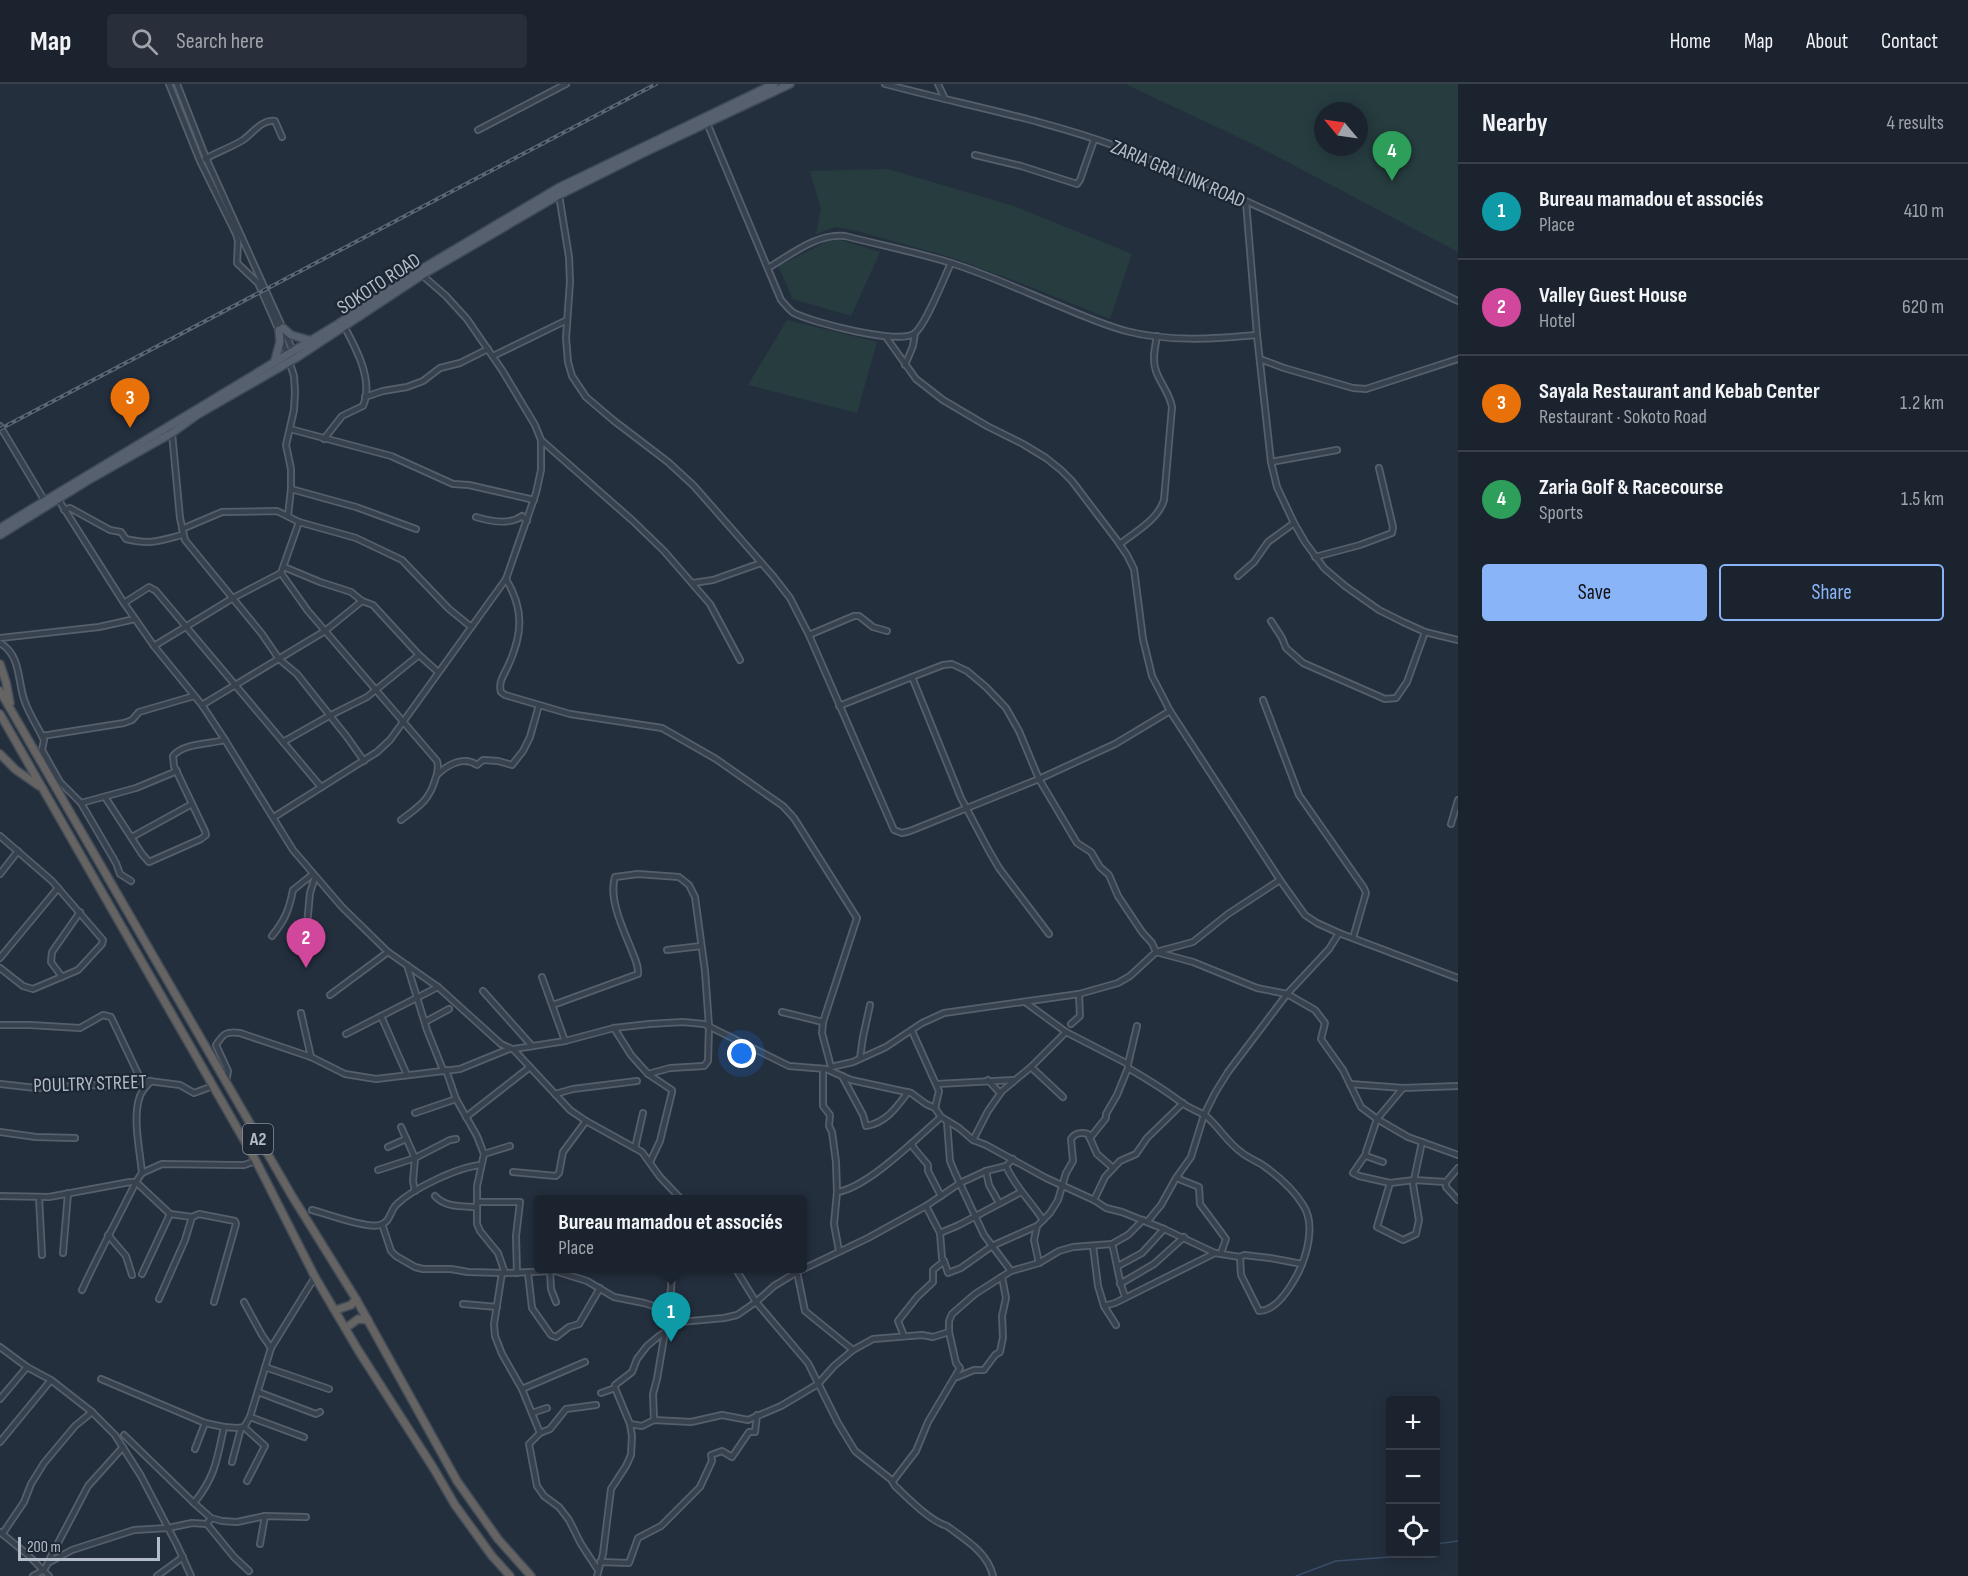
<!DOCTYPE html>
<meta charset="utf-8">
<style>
:root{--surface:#1b232e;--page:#282f3a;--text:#f1f3f6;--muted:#a0a4aa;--line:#39404a;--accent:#8ab4f8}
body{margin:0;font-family:"Sofia Sans Condensed",sans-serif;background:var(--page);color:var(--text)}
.controls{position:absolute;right:18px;bottom:18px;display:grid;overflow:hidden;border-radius:6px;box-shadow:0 3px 15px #0003}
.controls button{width:54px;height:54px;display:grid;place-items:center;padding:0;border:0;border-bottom:2px solid var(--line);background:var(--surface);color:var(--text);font:30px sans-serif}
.compass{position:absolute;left:1314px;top:18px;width:54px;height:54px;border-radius:50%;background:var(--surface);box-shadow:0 3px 15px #0003;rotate:299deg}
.scale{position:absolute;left:18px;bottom:15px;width:142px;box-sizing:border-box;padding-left:6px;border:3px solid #b4bcc9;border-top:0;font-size:16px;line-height:21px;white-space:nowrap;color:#b4bcc9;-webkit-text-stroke:4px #1d2633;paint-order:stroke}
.you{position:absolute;left:742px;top:970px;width:21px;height:21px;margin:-15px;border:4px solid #fff;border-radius:50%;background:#1a73e8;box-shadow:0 0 0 9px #1a73e833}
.badge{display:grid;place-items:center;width:39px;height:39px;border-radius:50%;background:var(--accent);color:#fff;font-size:20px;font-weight:700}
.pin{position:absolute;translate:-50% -50px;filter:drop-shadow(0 2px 3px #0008)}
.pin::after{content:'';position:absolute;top:32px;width:21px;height:18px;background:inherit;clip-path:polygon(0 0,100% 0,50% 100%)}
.popup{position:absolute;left:534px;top:1111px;width:273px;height:78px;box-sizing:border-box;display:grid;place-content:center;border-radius:6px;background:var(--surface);filter:drop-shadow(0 2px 4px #0005);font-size:20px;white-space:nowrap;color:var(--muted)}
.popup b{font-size:22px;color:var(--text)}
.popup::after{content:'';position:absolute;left:50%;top:100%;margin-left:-12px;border:12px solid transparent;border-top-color:var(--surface)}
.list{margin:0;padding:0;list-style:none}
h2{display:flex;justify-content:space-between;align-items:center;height:78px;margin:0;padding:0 24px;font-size:26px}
h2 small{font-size:20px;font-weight:400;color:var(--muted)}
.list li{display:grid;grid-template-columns:39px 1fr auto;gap:18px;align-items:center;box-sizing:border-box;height:96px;padding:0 24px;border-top:2px solid var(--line)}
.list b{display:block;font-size:22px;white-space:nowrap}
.list p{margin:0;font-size:20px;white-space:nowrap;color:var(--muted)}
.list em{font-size:20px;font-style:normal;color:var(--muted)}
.actions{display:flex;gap:12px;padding:18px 24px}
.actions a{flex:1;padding:14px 0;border:2px solid var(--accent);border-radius:6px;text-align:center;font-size:21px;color:var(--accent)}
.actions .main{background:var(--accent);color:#111}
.icon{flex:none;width:33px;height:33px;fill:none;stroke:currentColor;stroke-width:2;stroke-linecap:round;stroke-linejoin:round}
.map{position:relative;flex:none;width:1458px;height:1492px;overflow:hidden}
header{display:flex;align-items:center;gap:36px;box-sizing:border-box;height:84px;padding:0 30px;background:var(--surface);border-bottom:2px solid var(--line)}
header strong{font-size:28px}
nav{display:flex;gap:33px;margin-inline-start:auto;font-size:21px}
.search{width:420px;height:54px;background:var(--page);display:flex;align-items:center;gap:15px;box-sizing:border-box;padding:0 21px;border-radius:6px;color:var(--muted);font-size:22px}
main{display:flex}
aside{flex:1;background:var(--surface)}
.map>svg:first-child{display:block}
.green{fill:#263c3f;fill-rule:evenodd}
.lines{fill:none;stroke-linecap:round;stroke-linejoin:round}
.stream{stroke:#394c67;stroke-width:1.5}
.minor-casing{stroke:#565f6c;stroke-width:8}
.primary-casing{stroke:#414a57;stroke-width:10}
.trunk-casing{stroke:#434c59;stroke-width:10}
.minor{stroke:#38414e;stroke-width:4.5}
.primary{stroke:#56606e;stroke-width:7}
.trunk{stroke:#656462;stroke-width:7}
.rail-casing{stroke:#5a6575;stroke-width:4}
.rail{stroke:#1d2633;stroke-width:1.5;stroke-dasharray:4.5;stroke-linecap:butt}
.labels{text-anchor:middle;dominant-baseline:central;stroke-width:4.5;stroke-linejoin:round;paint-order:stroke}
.shield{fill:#1d2633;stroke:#878f9c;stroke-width:1.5}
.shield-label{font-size:18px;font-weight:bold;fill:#b4bcc9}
.street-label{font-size:20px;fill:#b4bcc9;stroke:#1d2633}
</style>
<header>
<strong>Map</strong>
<div class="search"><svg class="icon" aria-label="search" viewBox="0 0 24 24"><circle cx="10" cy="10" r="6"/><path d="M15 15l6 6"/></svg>Search here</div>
<nav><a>Home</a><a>Map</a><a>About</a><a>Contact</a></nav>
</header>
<main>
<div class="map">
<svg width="1458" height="1492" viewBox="0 0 1458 1492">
<rect width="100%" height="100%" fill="#242f3e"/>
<g class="green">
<path d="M1125,0H1458V168L1257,62ZM1323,27H1359V63H1323Z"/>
<polygon points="888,85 1014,122 1132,170 1110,235 1023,200 950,173 853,146 835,143 816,150 821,125 810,87"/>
<polygon points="834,154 880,168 851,232 793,215 778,182"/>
<polygon points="787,236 877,258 857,329 748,301"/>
</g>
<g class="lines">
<g class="stream">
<polyline points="1436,1460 1458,1457"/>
<polyline points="1296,1492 1336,1477 1390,1473 1405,1470"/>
</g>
<g class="minor-casing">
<g id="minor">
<polyline points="169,0 200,77 236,150 238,157 237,179 258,199 279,247"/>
<polyline points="177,0 206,74 294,269"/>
<path d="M885,0C963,21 1043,35 1118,63C1234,108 1346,164 1458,217"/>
<polyline points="938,0 945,15"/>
<path d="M707,39L781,216C785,220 789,226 794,229C811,238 901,262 915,249C926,240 944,194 951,179"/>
<polyline points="478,46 566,0"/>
<polyline points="975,71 1021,82 1077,100 1080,96 1094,56"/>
<path d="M205,75C217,68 232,63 243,56C253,49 262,35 275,37L282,53"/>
<polyline points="559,111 569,173 570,198 566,254 568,278 572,292 586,313 613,336 668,378 694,402 773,492 790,514 809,551 894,746 902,749 910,747 1039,695 1115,660 1170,627"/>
<polyline points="1246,118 1257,251 1271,378 1277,403 1294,439 1305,458 1324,484 1345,502 1379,526 1403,538 1425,548 1458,556"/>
<path d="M768,184C792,170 817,149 845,152C880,161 916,168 951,179C989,191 1025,208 1062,223C1083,232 1104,241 1126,247C1168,258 1214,255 1257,251"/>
<polyline points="886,253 916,295 943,316 987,342 1023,360 1046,374 1061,386 1072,397 1116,455 1127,471 1134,485 1143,555 1152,592 1170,627 1280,796 1305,831 1317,839 1339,849 1458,894"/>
<polyline points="282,255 294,292 295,308 294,326 286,361 291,385 291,405 288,432"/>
<polyline points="493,272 567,236"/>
<polyline points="1260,275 1284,284 1353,304 1366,305 1458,275"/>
<polyline points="905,281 913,262 915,249"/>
<polyline points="365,313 383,307 407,303 423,297 440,284 460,279 488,265"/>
<polyline points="0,342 46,419"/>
<polyline points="290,345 391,372 453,400 469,401 534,416"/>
<polyline points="172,349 180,434 185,456 262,550 279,575 297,590 347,653 364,677"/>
<path d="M324,355L342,332L363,322C374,297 356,264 344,242"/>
<polyline points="541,356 633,437 664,467 710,520 740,576"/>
<polyline points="1271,378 1337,366"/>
<polyline points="291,405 356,423 416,445"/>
<polyline points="58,415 124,519 154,562 202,621 225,656 293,766 342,823 388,868 438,903 501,960 514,966 570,1026 586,1037 642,1068 660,1093 682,1116"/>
<path d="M64,426L70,424L110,446L121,448L126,455C150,461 159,457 182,451"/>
<path d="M476,433C489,437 510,441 522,432L527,437"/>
<polyline points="182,445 222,428 277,427 299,438 356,454 402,476 449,525 470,542"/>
<path d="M1120,460C1135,448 1158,436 1164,416L1172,323C1170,310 1160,299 1156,287C1152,276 1155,263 1157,252"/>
<polyline points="1315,473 1360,461 1392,449 1393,443 1379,384"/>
<polyline points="284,483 320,498 351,508 362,517 373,521 419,571 438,588"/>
<path d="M281,489L308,527L437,677C439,684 438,689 435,696C429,717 418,723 401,736"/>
<polyline points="1238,492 1254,478 1268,458 1294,439"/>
<path d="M506,495C524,525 523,550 508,582C504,591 498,598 501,608L505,611L570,630L662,644L716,675L783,722L794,734L857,834L823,938L822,949L831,983"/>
<polyline points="693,499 713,496 761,479"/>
<polyline points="124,519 149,503 156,507 321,703"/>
<polyline points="1271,537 1282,554 1286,564 1303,579 1385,615 1396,614 1407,598 1425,548"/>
<polyline points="809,551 854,532 859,532 873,543 887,547"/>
<polyline points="0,554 99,543 135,535"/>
<path d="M0,559C22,572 17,598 25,618C30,632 38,643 44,656L42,666L60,698L81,719L116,779L120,790L131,797"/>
<polyline points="154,562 233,514 281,489 299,438"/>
<polyline points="912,593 943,581 952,580 967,587 986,603 1006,624 1019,647 1039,695 1077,759 1091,768 1100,783 1109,791 1118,812 1142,848 1152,859 1156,868 1193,878 1257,904 1287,910 1315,926 1325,939 1321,955 1343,986 1361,1023 1377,1035 1408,1053 1458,1071"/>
<polyline points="1263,616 1299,711 1364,804 1366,809 1353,854"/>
<polyline points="202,621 325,547 362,517"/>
<polyline points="839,622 912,593 961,714 988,765 999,784 1049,850"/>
<polyline points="42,652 124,639 132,636 139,628 194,612"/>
<polyline points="283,658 329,632 367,613 419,571"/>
<path d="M437,691C448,680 464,672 477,681L483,676L498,677L512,681L523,667L530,653L539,621"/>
<path d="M105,713L142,770L149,778L201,755L206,751L205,747L174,682L173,672C183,659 210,660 225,656"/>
<polyline points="81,719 136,704 177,687"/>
<polyline points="274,733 377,668 390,656 506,495 536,409 541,386 541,356 535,341 502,286 467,235 446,212 422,191"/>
<polyline points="1451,740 1458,716"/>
<polyline points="0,752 52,797 103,856 102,860 78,886 33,905 23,902 0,884"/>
<polyline points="132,753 192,720"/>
<polyline points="0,790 18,767"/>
<path d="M272,852C285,836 289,826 293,806L313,790"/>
<polyline points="667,866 701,862"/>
<polyline points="304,872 310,809 315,793"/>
<polyline points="0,874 58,804"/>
<polyline points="407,881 427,946 443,986"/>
<polyline points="62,893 51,878 52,868 80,828"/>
<polyline points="542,893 565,957"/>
<polyline points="483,907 532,962"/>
<polyline points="330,911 388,868"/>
<path d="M1025,918L1066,948L1128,980V984C1147,995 1165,1006 1182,1019C1189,1024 1198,1027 1206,1032C1219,1043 1227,1058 1241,1068C1248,1074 1257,1077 1264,1082C1278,1092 1294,1106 1303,1121C1316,1140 1307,1172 1297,1191C1290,1204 1276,1227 1259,1227L1241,1191L1240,1173"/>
<path d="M553,921L638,890C639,882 635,875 632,867C624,847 608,815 615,793L638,790L679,793L689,801L695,813L705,887L709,942L708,977L704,982L670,984L648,990"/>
<polyline points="782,928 823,938"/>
<polyline points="301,929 311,973"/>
<polyline points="381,932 407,991"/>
<polyline points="425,938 449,925"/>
<polyline points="1071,940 1080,932 1079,910"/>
<polyline points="0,941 30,941 80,944 103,931 111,933 141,996"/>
<polyline points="614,944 631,971 648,990 672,1006 672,1008 660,1057 650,1078"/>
<polyline points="912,947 939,1007 935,1024"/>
<polyline points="346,950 438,903"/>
<polyline points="514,965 565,957 614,944 649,940 683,938 704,940 789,982 826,985 851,996 911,1009 926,1020 935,1024 941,1033 959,1044 973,1056 986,1061 1046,1094 1094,1116 1106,1124 1122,1128 1164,1145 1215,1169 1240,1173 1244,1171 1270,1174 1302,1180"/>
<polyline points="860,974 863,953 870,921"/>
<polyline points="1128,980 1137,942"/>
<polyline points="831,983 853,978 886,963 922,939 944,929 1079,910 1118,899 1130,892 1156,868 1193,858 1228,830 1280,796"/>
<polyline points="1031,983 1063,1013"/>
<polyline points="823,985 823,1022 830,1031 829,1042 832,1048 836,1078 837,1108 834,1140 839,1167"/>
<polyline points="446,986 456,1015 477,1052 484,1070 477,1102 477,1140 480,1147 498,1169 505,1189"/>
<path d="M842,992L863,1031L866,1042C886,1039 897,1023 908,1008"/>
<polyline points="988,996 1000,1009"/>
<path d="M226,998L228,987L216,961C223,950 226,947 240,949L311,973L345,990L376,995L460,985L509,965"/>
<polyline points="0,1000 36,1004 96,1001 109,1003 141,996 180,1001 194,1009 213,1002"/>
<polyline points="937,1000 1014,996"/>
<polyline points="1350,1000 1403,1004 1458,1002"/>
<polyline points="555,1010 573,1005 637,997"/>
<polyline points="415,1029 456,1015"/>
<polyline points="466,1033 530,983"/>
<polyline points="947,1038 950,1077 955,1089 984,1151 1011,1187"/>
<polyline points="0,1048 36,1053 75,1054"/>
<polyline points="1090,1054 1106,1034 1106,1030 1117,1011 1128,984"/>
<polyline points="973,1056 988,1027 1002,1007 1031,983 1066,948"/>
<polyline points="1422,1058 1414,1096 1390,1099 1377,1143 1403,1156 1416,1150 1419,1136 1413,1100 1414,1096 1446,1098"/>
<polyline points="912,1059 913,1063 928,1081 928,1087 941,1112"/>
<polyline points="388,1063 406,1055"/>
<polyline points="635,1064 643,1029"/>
<polyline points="484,1070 510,1062"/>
<polyline points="1366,1070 1353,1089 1359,1092 1390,1099"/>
<polyline points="1383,1078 1366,1072 1366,1068 1377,1035 1403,1004"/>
<path d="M1006,1082C1015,1103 1030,1116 1043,1136"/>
<polyline points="1458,1084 1446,1098 1446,1103 1458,1116"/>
<polyline points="378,1086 415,1074 401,1043"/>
<polyline points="986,1087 989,1101 999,1119"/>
<polyline points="513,1088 556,1092 559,1089 563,1068 586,1037"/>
<path d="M142,1089C140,1067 132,1033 140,1012C142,1006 147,1002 151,997"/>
<polyline points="1178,1092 1179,1095 1199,1103 1200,1120 1226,1155 1221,1169"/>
<polyline points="415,1107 413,1097 415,1074 450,1056 456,1055"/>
<path d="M837,1108C867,1104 917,1054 941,1033"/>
<polyline points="0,1112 49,1113 130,1098 136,1098 142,1089 162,1080 233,1081 244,1081 256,1077"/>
<path d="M435,1112C446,1124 462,1122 477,1123"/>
<polyline points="39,1113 42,1171"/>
<polyline points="1094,1116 1105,1093 1120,1077 1136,1070 1147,1054 1183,1019"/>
<polyline points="477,1118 520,1118 516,1152 517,1189"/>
<path d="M312,1126C328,1130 367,1145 380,1141C391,1138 390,1126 397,1120C414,1104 458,1083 481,1081"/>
<polyline points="1147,1138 1161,1121 1176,1094 1191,1073 1204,1031 1215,1009 1228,988 1287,910 1329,865 1339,849"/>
<polyline points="382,1140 391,1167 396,1172 415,1183 423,1185 451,1185 468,1188 505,1189 555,1187 587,1197 614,1213 644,1219 666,1226 680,1238"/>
<polyline points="1037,1142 1034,1156 1039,1179"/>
<polyline points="940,1149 959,1141 1021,1108"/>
<polyline points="108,1151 126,1172 132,1191"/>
<path d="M1112,1160C1117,1177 1118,1196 1125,1212"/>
<polyline points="1093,1162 1098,1202 1104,1222 1116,1241"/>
<polyline points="63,1169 68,1109"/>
<path d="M944,1177L948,1189L961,1184L992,1162L1037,1142L1050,1129L1058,1116L1066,1089L1073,1077L1071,1055C1075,1049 1082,1048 1088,1050L1097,1070L1113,1084"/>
<polyline points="1118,1182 1142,1169 1164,1145"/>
<polyline points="735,1184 756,1218 808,1279 838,1339 855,1367 893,1397 916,1367 928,1338 960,1284 956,1279 949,1248 949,1237 952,1230 975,1210 1011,1187 1039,1179 1059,1167 1073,1163 1112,1160 1128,1151 1143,1136"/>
<polyline points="550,1187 551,1205 556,1218"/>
<polyline points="797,1188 805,1227 853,1266"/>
<polyline points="502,1189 494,1240 495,1252 502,1270 522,1305 540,1349"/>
<polyline points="528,1189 532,1224 551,1251 556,1253 569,1243 579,1240 600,1204"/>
<polyline points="142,1190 170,1130"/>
<polyline points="1120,1200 1154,1180 1184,1153"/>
<path d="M82,1206C99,1169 118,1134 136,1098L170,1130L192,1133L199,1130L235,1137L236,1140L214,1218"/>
<polyline points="159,1215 185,1156 192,1133"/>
<polyline points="244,1218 262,1251 271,1264"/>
<polyline points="463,1220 497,1223"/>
<polyline points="1104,1222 1115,1219 1215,1169"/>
<polyline points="666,1226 671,1206 672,1184"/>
<polyline points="904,1252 898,1237 917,1213 933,1198 933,1186 944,1177 942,1174 940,1149 926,1122"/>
<polyline points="0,1263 27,1283 51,1296 92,1328 115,1351 141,1392 177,1461 191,1492"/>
<polyline points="265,1283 329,1305"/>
<polyline points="957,1293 974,1286 984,1286 995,1271 1000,1268 1003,1253 1002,1232 1006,1214 1002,1193"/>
<polyline points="101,1295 205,1339 224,1343"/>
<polyline points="522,1305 585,1278"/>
<polyline points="258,1308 316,1330 320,1328"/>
<polyline points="601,1309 615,1304 615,1301 632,1288 637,1275 647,1262 659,1252 680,1238 724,1234 737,1231 756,1218 774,1202 797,1188 868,1154 926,1122 960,1099 986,1087 1006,1082 1013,1075"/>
<polyline points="0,1315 27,1283"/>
<polyline points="596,1321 566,1325 550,1345 540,1349 529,1360 537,1402 544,1412 559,1423 569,1436 581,1460 598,1486"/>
<polyline points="532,1329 547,1324"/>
<polyline points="250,1333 304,1353"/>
<polyline points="654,1336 653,1310 657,1295 665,1248"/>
<polyline points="630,1340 642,1342 654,1336 691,1338 722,1331 748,1336 781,1322 818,1300 834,1282 853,1266 873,1255 922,1251 933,1253 949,1248"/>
<polyline points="244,1343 265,1362 247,1397"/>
<polyline points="124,1351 194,1419"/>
<polyline points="0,1358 51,1296"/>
<polyline points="195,1365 205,1339"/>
<polyline points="232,1378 241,1344"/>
<path d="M892,1397L895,1402C909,1415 930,1437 947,1442C966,1456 988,1469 993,1492"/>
<path d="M306,1433L265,1432L237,1438L222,1437L211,1434L194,1419C215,1393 217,1376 224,1343L238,1344L244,1343L250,1333L271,1264L315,1193"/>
<polyline points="207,1440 234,1473 249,1487"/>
<polyline points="0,1448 27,1470 49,1492"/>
<polyline points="3,1449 24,1418 31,1400 44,1379 75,1342 92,1328"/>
<polyline points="260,1460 265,1432"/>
<polyline points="48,1478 88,1402 123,1363"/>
<polyline points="600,1478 629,1479 638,1454 661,1442 700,1403 712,1377 711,1371 722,1367 732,1373 749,1348 755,1348 757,1331"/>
<polyline points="33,1492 44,1486 48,1479 72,1466 134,1446 168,1444 192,1439 207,1440 211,1434"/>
<polyline points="157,1492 183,1473"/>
<polyline points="597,1492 603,1470 611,1405 626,1382 631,1371 632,1352 630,1340 615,1304"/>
</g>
</g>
<g class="primary-casing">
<g id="primary">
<polyline points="283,244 291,251 309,256"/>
<polyline points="275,276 280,258 279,246"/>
<polyline points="0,444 338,240 420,186 558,104 774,0"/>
<polyline points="0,451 87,397 172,349 197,331 296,274 422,191 559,111 641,70 790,0"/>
</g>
</g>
<g class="trunk-casing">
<g id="trunk">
<polyline points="0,580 6,598 10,619"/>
<polyline points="0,607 292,1112 356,1215 457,1397 498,1455 531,1492"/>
<polyline points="0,630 256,1077 315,1193 358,1266 434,1385 455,1421 492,1472 510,1492"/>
<polyline points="0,670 16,686 39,702"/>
<polyline points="336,1226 351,1221 356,1215"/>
<polyline points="346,1244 358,1235 368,1236"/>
</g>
</g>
<use href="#minor" class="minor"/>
<use href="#primary" class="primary"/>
<use href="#trunk" class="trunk"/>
<g class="rail-casing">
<polyline id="rail" points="0,345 656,0"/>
</g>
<use href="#rail" class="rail"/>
</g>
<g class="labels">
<rect class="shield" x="243" y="1040" width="30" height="30" rx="4.5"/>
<g class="shield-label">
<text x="258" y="1055">A2</text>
</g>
<g class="street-label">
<text transform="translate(1178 90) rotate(23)">ZARIA GRA LINK ROAD</text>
<text transform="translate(379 200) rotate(-33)">SOKOTO ROAD</text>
<text transform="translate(90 1000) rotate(-2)">POULTRY STREET</text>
</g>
</g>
</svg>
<div class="controls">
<button>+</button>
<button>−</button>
<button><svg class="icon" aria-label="locate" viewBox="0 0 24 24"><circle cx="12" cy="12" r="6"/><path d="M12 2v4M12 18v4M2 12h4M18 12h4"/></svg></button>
</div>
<svg class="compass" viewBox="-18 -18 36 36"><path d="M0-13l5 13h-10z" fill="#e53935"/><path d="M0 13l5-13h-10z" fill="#a0a4aa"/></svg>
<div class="scale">200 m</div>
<div class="you"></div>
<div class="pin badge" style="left:671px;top:1258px;background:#0f9aa8">1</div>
<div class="popup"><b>Bureau mamadou et associés</b>Place</div>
<div class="pin badge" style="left:306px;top:884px;background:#d1479c">2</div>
<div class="pin badge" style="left:130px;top:344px;background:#e8710a">3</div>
<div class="pin badge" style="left:1392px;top:97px;background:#2e9e5b">4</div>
</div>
<aside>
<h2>Nearby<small>4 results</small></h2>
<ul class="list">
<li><span class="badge" style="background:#0f9aa8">1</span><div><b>Bureau mamadou et associés</b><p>Place</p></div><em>410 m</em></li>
<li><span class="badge" style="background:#d1479c">2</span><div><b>Valley Guest House</b><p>Hotel</p></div><em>620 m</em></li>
<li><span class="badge" style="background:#e8710a">3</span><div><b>Sayala Restaurant and Kebab Center</b><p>Restaurant · Sokoto Road</p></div><em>1.2 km</em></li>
<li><span class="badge" style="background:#2e9e5b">4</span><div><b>Zaria Golf &amp; Racecourse</b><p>Sports</p></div><em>1.5 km</em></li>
</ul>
<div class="actions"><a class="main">Save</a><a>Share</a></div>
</aside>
</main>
